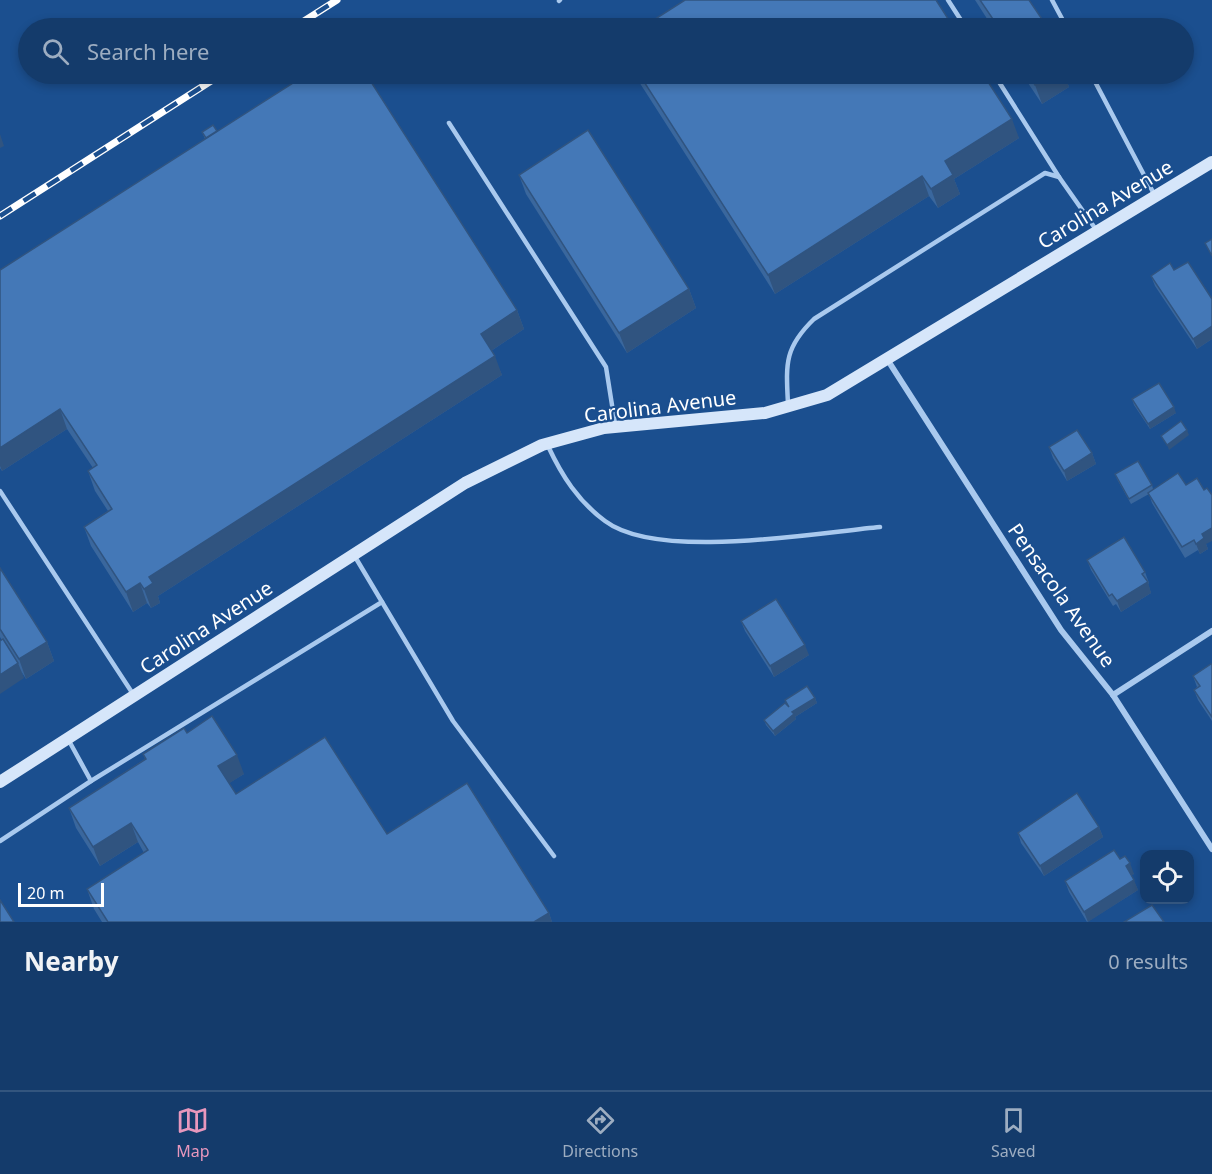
<!DOCTYPE html>
<style>
:root{--surface:#143b6b;--page:#1d4271;--text:#f1f3f6;--muted:#9dadc1;--line:#33557e;--accent:#e797bd}
body{margin:0;font-family:"Noto Sans",sans-serif;background:var(--page);color:var(--text)}
.controls{position:absolute;right:18px;bottom:18px;display:grid;overflow:hidden;border-radius:12px;box-shadow:0 3px 9px #0003}
.controls button{width:54px;height:54px;display:grid;place-items:center;padding:0;border:0;border-bottom:2px solid var(--line);background:var(--surface);color:var(--text);font:30px sans-serif}
.scale{position:absolute;left:18px;bottom:15px;width:86px;box-sizing:border-box;padding-left:6px;border:3px solid #fff;border-top:0;font-size:16px;line-height:21px;white-space:nowrap;color:#fff;-webkit-text-stroke:4px #1b4f8f;paint-order:stroke}
.list{margin:0;padding:0;list-style:none}
h2{display:flex;justify-content:space-between;align-items:center;height:78px;margin:0;padding:0 24px;font-size:26px}
h2 small{font-size:20px;font-weight:400;color:var(--muted)}
.icon{flex:none;width:33px;height:33px;fill:none;stroke:currentColor;stroke-width:2;stroke-linecap:round;stroke-linejoin:round}
.map{position:relative;flex:none;width:1212px;height:922px;overflow:hidden}
.search{position:absolute;background:var(--surface);box-shadow:0 3px 9px #0003;left:18px;right:18px;top:18px;height:66px;display:flex;align-items:center;gap:15px;box-sizing:border-box;padding:0 21px;border-radius:33px;color:var(--muted);font-size:22px}
.sheet{height:168px;background:var(--surface)}
nav{display:flex;justify-content:space-around;align-items:center;box-sizing:border-box;height:84px;border-top:2px solid var(--line);background:var(--surface);font-size:16px;color:var(--muted)}
nav a{display:grid;justify-items:center;gap:3px}
nav .on{color:var(--accent)}
.map>svg:first-child{display:block}
.lines{fill:none;stroke-linecap:round;stroke-linejoin:round}
.lane{stroke:#a9c9ee;stroke-width:4.5}
.street{stroke:#a9c9ee;stroke-width:6}
.secondary{stroke:#d6e6fa;stroke-width:12}
.rail-casing{stroke:#fff;stroke-width:7}
.rail{stroke:#1b4f8f;stroke-width:4.5;stroke-dasharray:14;stroke-linecap:butt}
.wall{fill:#3a679d}
.shaded-wall{fill:#305480}
.building{fill:#4478b7;stroke:#305480;stroke-width:1.5}
.labels{text-anchor:middle;dominant-baseline:central;stroke-width:4.5;stroke-linejoin:round;paint-order:stroke}
.street-label{font-size:20px;fill:#fff;stroke:#1b4f8f}
</style>
<div class="map">
<svg width="1212" height="922" viewBox="0 0 1212 922">
<rect width="100%" height="100%" fill="#1b4f8f"/>
<g class="lines">
<g class="lane">
<polyline points="948,0 966,28"/>
<polyline points="1052,0 1067,28"/>
<polyline points="559,1 560,0"/>
<polyline points="994,74 1059,177"/>
<polyline points="1091,74 1154,194"/>
<polyline points="449,123 606,367 615,424"/>
<path d="M788,404C786,364 784,348 814,319L1045,173L1059,177L1097,231"/>
<path d="M548,446C562,476 578,501 605,521C658,561 814,533 880,527"/>
<polyline points="0,491 133,694"/>
<polyline points="354,555 453,721 554,856"/>
<polyline points="68,739 91,781"/>
<polyline points="0,841 91,781 382,602"/>
</g>
<g class="street">
<polyline points="887,359 1061,630 1113,695 1212,849"/>
<polyline points="1113,695 1212,631"/>
</g>
<polyline class="secondary" points="0,782 465,483 542,445 604,428 765,413 827,395 1212,162"/>
<g class="rail-casing">
<g id="rail">
<polyline points="293,28 337,0"/>
<polyline points="0,216 222,74"/>
</g>
</g>
<use href="#rail" class="rail"/>
</g>
<g class="wall">
<polygon points="975,0 1029,0 1048,28 993,28"/>
<polygon points="634,74 983,74 1019,138 954,179 960,194 938,208 929,196 775,294"/>
<polygon points="1022,74 1064,74 1069,87 1042,104"/>
<polygon points="217,131 517,310 524,329 491,351 502,375 158,596 160,603 151,608 147,603 133,612 91,546 84,527 108,511 95,491 88,471 93,468 67,429 2,471 0,468 0,270 205,139 202,132"/>
<polygon points="519,175 689,289 696,308 627,353 526,194"/>
<polygon points="1174,270 1212,299 1212,339 1197,349 1155,286 1151,276"/>
<polygon points="1132,399 1176,413 1150,429 1134,405"/>
<polygon points="1049,447 1092,453 1096,464 1067,481 1053,458"/>
<polygon points="1115,474 1152,485 1153,489 1206,544 1208,549 1200,554 1198,550 1185,558 1152,503 1149,494 1131,504 1117,479"/>
<polygon points="1087,560 1145,572 1149,583 1148,584 1151,593 1121,612 1116,604 1113,606 1091,570"/>
<polygon points="0,568 47,642 54,661 26,679 21,671 24,678 0,637"/>
<polygon points="741,621 809,655 774,677 745,631"/>
<polygon points="1212,665 1212,721 1198,700 1194,690 1197,687 1193,676"/>
<polygon points="815,698 817,703 795,717 796,719 775,736 766,725 764,720 787,704 785,700"/>
<polygon points="187,733 244,774 229,783 236,794 387,834 549,913 552,922 102,922 94,909 87,889 144,853 138,842 100,866 76,828 69,808 145,759 143,754"/>
<polygon points="1099,827 1103,837 1044,876 1021,843 1018,833"/>
<polygon points="1120,859 1134,874 1131,875 1138,890 1087,922 1069,892 1065,881"/>
</g>
<g class="shaded-wall">
<polygon points="1053,74 1064,74 1069,87 1042,104 1035,85"/>
<polygon points="1012,119 1019,138 954,179 960,194 938,208 931,189 945,161"/>
<polygon points="0,134 4,146 0,148"/>
<polygon points="922,176 929,196 775,294 768,275"/>
<polygon points="689,289 696,308 627,353 619,333"/>
<polygon points="517,310 524,329 488,353 481,334"/>
<polygon points="1212,326 1212,339 1197,349 1193,339"/>
<polygon points="495,356 502,375 158,596 160,603 151,608 144,589 149,577"/>
<polygon points="1174,407 1176,413 1150,429 1148,424"/>
<polygon points="60,409 67,429 2,471 0,466 0,448"/>
<polygon points="1187,430 1189,435 1169,450 1167,445"/>
<polygon points="1092,453 1096,464 1067,481 1064,471"/>
<polygon points="1212,528 1212,541 1206,544 1208,549 1200,554 1196,544 1202,534"/>
<polygon points="1148,582 1151,593 1121,612 1117,601"/>
<polygon points="140,583 147,603 133,612 126,592"/>
<polygon points="47,642 54,661 26,679 19,659"/>
<polygon points="805,645 809,655 774,677 770,666"/>
<polygon points="18,663 24,678 0,694 0,675"/>
<polygon points="815,698 817,703 795,717 796,719 775,736 773,731 792,712"/>
<polygon points="237,755 244,774 225,786 218,766"/>
<polygon points="131,823 138,842 100,866 93,847"/>
<polygon points="1099,827 1103,837 1044,876 1040,866"/>
<polygon points="1130,863 1134,874 1129,877 1126,866"/>
<polygon points="1134,880 1138,890 1088,922 1084,912"/>
<polygon points="549,913 552,922 534,922"/>
</g>
<g class="building">
<polygon points="685,0 936,0 954,28 641,28"/>
<polygon points="980,0 1029,0 1048,28 999,28"/>
<polygon points="307,74 366,74 517,310 481,334 495,356 149,577 153,583 144,589 140,583 126,592 84,527 112,509 88,471 97,465 60,409 0,448 0,270"/>
<polygon points="639,74 983,74 1012,119 945,161 953,175 931,189 922,176 768,275"/>
<polygon points="1028,74 1053,74 1035,85"/>
<polygon points="213,125 217,131 206,138 202,132"/>
<polygon points="588,130 689,289 619,333 519,175"/>
<polygon points="1212,239 1212,256 1205,243"/>
<polygon points="1188,262 1212,299 1212,326 1193,339 1151,276 1170,263 1174,270"/>
<polygon points="1159,383 1174,407 1148,424 1132,399"/>
<polygon points="1181,421 1187,430 1167,445 1161,436"/>
<polygon points="1077,430 1092,453 1064,471 1049,447"/>
<polygon points="1138,461 1152,485 1129,499 1115,474"/>
<polygon points="1178,473 1186,485 1197,478 1204,490 1207,488 1212,495 1212,528 1202,534 1204,538 1196,544 1194,540 1182,547 1148,493"/>
<polygon points="1124,537 1145,572 1142,574 1148,582 1117,601 1112,594 1109,596 1087,560"/>
<polygon points="0,568 47,642 19,659 0,629"/>
<polygon points="776,599 805,645 770,666 741,621"/>
<polygon points="3,639 18,663 0,675 0,641"/>
<polygon points="1211,664 1212,665 1212,717 1194,690 1200,686 1193,676"/>
<polygon points="807,686 815,698 792,712 794,714 773,731 764,720 785,703 789,707 785,700"/>
<polygon points="212,716 237,755 218,766 236,794 325,737 387,834 467,783 549,913 534,922 108,922 87,889 148,850 131,823 93,847 69,808 146,759 143,754 184,728 187,733"/>
<polygon points="1077,793 1099,827 1040,866 1018,833"/>
<polygon points="1114,850 1120,859 1125,856 1130,863 1126,866 1134,880 1084,912 1065,881"/>
<polygon points="0,900 14,922 0,922"/>
<polygon points="1152,905 1164,922 1124,922"/>
</g>
<g class="labels">
<g class="street-label">
<text transform="translate(1105 204) rotate(-31)">Carolina Avenue</text>
<text transform="translate(660 406) rotate(-7)">Carolina Avenue</text>
<text transform="translate(1062 595) rotate(55)">Pensacola Avenue</text>
<text transform="translate(206 627) rotate(-33)">Carolina Avenue</text>
</g>
</g>
</svg>
<div class="controls">
<button><svg class="icon" aria-label="locate" viewBox="0 0 24 24"><circle cx="12" cy="12" r="6"/><path d="M12 2v4M12 18v4M2 12h4M18 12h4"/></svg></button>
</div>
<div class="scale">20 m</div>
<div class="search"><svg class="icon" aria-label="search" viewBox="0 0 24 24"><circle cx="10" cy="10" r="6"/><path d="M15 15l6 6"/></svg>Search here</div>
</div>
<section class="sheet">
<h2>Nearby<small>0 results</small></h2>
<ul class="list">
</ul>
</section>
<nav>
<a class="on"><svg class="icon" aria-label="map" viewBox="0 0 24 24"><path d="M3 6l6-2 6 2 6-2v14l-6 2-6-2-6 2zM9 4v14M15 6v14"/></svg>Map</a>
<a><svg class="icon" aria-label="directions" viewBox="0 0 24 24"><path d="M12 3l9 9-9 9-9-9zM9 14v-3h6M13 9l2 2-2 2"/></svg>Directions</a>
<a><svg class="icon" aria-label="saved" viewBox="0 0 24 24"><path d="M7 4h10v16l-5-4-5 4z"/></svg>Saved</a>
</nav>
